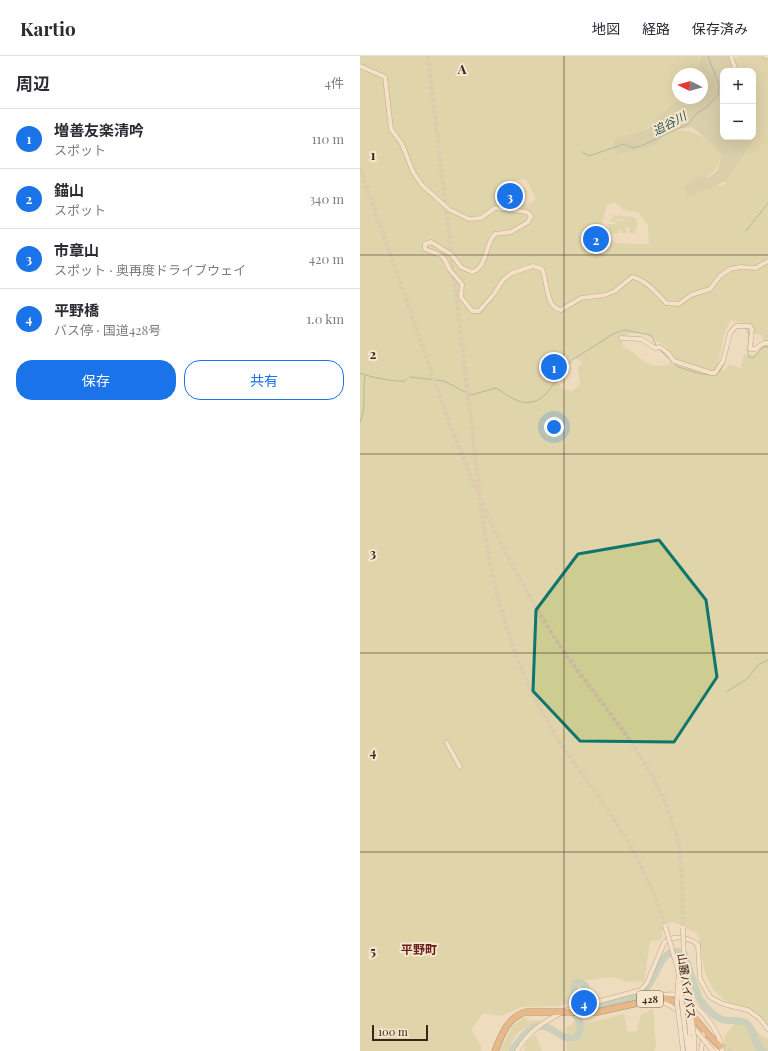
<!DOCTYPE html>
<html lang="ja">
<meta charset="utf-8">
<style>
:root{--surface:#fff;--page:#f2f2f3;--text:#2b2b33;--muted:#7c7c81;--line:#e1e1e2;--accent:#1a73e8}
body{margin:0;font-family:"Playfair Display","Noto Sans JP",serif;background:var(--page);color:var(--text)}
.controls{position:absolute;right:12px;top:12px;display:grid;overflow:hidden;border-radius:8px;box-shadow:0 4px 16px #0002}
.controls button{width:36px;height:36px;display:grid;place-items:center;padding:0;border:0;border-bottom:1px solid var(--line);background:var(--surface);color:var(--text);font:20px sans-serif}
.compass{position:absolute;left:312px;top:12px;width:36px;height:36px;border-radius:50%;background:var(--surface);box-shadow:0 4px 16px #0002;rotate:276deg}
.scale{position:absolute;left:12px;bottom:10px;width:56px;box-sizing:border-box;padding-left:4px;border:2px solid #37261c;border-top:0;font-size:11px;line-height:14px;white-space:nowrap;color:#37261c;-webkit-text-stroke:3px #f6e6ce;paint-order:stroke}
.you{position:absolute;left:194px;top:371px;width:14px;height:14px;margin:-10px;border:3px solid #fff;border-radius:50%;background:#1a73e8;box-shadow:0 0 0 6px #1a73e833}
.badge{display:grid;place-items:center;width:26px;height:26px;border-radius:50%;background:var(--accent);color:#fff;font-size:13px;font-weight:700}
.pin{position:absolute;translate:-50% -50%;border:2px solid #fff;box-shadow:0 1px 4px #0006}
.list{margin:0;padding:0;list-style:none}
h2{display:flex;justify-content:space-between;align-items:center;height:52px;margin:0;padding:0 16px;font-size:17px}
h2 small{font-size:13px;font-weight:400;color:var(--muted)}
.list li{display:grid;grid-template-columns:26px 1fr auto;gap:12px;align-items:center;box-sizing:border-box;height:60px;padding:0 16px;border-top:1px solid var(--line)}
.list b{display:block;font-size:15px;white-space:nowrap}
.list p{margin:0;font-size:13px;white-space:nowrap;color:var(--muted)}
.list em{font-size:13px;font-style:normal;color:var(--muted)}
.actions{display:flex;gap:8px;padding:12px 16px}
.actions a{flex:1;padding:9px 0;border:1px solid var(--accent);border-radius:16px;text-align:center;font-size:14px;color:var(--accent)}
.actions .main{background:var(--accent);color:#fff}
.map{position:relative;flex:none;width:408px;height:995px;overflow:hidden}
header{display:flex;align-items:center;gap:24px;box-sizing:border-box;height:56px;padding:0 20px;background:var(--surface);border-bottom:1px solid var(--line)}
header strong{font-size:19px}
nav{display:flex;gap:22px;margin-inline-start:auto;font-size:14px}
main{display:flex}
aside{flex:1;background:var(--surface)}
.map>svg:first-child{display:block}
.green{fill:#cdcd92;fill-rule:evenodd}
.cemetery{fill:#c1c192}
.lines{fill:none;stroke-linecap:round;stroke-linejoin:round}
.stream{stroke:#698e81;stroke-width:1}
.river{stroke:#a2c1b4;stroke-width:7}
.minor-tunnel{stroke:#cab79e;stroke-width:4;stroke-dasharray:4 2;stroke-linecap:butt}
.highway-tunnel{stroke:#cab79e;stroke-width:6;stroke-dasharray:6 3;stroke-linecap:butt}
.minor-casing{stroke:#886b56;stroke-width:5}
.highway-casing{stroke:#553a2b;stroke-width:7}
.minor{stroke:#fae9d2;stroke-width:4}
.highway{stroke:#e38f4b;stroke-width:6}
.minor-bridge-casing{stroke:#886b56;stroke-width:5;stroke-linecap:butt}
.minor-bridge{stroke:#fae9d2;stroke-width:4}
.marked{fill:none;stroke:#0f766e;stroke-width:3;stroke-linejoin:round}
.grid{fill:none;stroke:#37261c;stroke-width:1;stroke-opacity:0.55}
.labels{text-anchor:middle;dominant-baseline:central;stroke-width:4;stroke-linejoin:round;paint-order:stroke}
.shield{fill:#f6e6ce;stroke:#706051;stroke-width:1}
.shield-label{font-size:10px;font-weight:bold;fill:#37261c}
.street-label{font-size:11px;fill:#37261c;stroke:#f6e6ce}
.water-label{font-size:12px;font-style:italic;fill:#2a574f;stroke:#f6e6ce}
.neighbourhood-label{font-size:12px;font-weight:bold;fill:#652119;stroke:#f6e6ce}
.grid-label{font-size:13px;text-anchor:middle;font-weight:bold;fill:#37261c;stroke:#f6e6ce;stroke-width:4;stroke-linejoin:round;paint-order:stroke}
</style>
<header>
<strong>Kartio</strong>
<nav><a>地図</a><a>経路</a><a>保存済み</a></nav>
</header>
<main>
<aside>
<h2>周辺<small>4件</small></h2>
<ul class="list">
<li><span class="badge">1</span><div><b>増善友楽清吟</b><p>スポット</p></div><em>110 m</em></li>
<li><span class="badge">2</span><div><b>錨山</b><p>スポット</p></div><em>340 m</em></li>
<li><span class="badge">3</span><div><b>市章山</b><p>スポット · 奥再度ドライブウェイ</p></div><em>420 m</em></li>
<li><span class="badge">4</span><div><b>平野橋</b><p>バス停 · 国道428号</p></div><em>1.0 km</em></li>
</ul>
<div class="actions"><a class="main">保存</a><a>共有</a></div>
</aside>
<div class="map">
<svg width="408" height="995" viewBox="0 0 408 995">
<rect width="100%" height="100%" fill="#efdbbe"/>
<g class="green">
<path d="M0,0H339V4L352,11L342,18H318V42H324L306,75C333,72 338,78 359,91C363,108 356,112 346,124L354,129H364L372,107L393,81V15H377L372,5L379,0H408V970L394,955L367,946L354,935L345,917L338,878L314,866L304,868L301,884L290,885L284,925L267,926L253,921L218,925L214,947L198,950L162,951L141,960L123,957L111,974L121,989V995H0ZM166,123L176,143L167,149L152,139L150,132L155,125ZM254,146L264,154L278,156L288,169L289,188C279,188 269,188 259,187C247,186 243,173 227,185L224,181L229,175L237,176L241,172L247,149ZM372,264L393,270L394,278L402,279V291L395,299L384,298L381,312L369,308L365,314L356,313C362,299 362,273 372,264ZM282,276L307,291L312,302L309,309C281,313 284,300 263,291L262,285L267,278ZM215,302L222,306L218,312L220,329L212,335L204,334L196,325C198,315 205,307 215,302Z"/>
<polygon points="164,131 166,134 161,138 166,134 168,135 166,139 162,140 165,142 164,144 154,135 154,133 156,133 157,136"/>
<polygon points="249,159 273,161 277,164 277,172 275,174 276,177 271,177 268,176 270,175 269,171 265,172 268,177 262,177 261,172 257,178 250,177 248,168 258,168 249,164 253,162 258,165 267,164 256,163"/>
<polygon points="293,953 296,990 294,995 207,995 206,972 215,965 228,967 264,958 268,976 277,975 281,959"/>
<path d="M164,961L170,965L183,964C161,975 159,970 148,995H139L153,970Z"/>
<polygon points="377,965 389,965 402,981 408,983 408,995 364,995 365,979"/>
<polygon points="175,978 182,995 164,995 165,988"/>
</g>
<polygon class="cemetery" points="340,0 371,0 380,15 363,15 363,81 393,81 393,35 395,39 395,82 366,125 327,142 324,130 342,120 347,123 358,114 361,99 356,91 332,71 307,75 296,89 256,99 253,84 289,73 300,59 321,42 342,42 342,18 338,18"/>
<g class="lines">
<g class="stream">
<polyline points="222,96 229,100 264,88 273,92 281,90 328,68 337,57 348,50 358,39 359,29 348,0"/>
<polyline points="386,175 408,147"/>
<path d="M386,272C393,279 385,293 389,301L393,302L403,291H408"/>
<polyline points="299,293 318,311 341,318 354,319"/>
<path d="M0,317C9,321 35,326 44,325L47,323"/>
<polyline points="357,318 363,310 367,296"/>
<path d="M50,321L84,325L111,339L136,332C152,342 167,355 185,339L212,304L253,278L264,274L291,279L296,289"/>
<path d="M0,366C7,351 2,336 5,319"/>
<polyline points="366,636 387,623 399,608 408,604"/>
</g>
<path class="river" d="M152,995C162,980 174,961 194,975C202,980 208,984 217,981C224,970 219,963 212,954L215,927C228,923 228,940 232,949C250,948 268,946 283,936C298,925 298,888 324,897L339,942C344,949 353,960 361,963C369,966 379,963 386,967C395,973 394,992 404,995"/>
<g class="minor-tunnel">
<path d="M68,0L121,450C131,526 149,601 189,668C209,703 236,734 257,768C278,800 294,834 305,870"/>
<polyline points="0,112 91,372 118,437"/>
<path d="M122,447C147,501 175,555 209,603C248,657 295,707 314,772C324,804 322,839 323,872"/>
</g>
<polyline class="highway-tunnel" points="360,990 371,995"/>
<g class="minor-casing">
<g id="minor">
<polyline points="371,0 376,15"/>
<polyline points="405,0 407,0"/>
<path d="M0,10L25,21L31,73L42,88L53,116L62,129L90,154L109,163L121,162L135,152L167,156L171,160L168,166L151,176L135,178C124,189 128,211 112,216L101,211L92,199L71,186L65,188V193L82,200L85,204L90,214L102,228L101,241L112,255H119L134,238L143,224L152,217L173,210L182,213C188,226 185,251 201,254L221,242L245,239L255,235L272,221C285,223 298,238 306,247L319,248L331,239L350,233L360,220L370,213L381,211L396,212L408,205"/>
<polyline points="261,282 281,283 295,292 300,291 308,297 314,305 351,317 355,317 363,305 370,277 376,270 390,270 392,273 390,293 395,293 404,287 408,287"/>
<polyline points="87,687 100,711"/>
<path d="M299,940C305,939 311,937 317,939C336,944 361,975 362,995"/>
<path d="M294,945C315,946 326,963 338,977"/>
<path d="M207,954L281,934L287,927L304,887C313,878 329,881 338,889L340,923L350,941L363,948L388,954L399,962L408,973"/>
<polyline points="320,969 323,995"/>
<polyline points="325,974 328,995"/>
<polyline points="330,977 330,995"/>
<polyline points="334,980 334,995"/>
<path d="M157,995C168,976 182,967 201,957"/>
<polyline points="341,995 344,975"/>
</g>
</g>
<g class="highway-casing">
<path id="highway" d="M135,995C142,978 148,961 166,956H237L301,942C327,943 341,975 360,990"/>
</g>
<use href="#minor" class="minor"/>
<use href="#highway" class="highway"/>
<g class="minor-bridge-casing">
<g id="minor-bridge">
<polyline points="305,870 318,914 325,974"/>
<polyline points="323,872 324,910 330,977"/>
<polyline points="318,926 317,948 320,969"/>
<polyline points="328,934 334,980"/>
<polyline points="338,977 353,995"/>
</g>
</g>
<use href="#minor-bridge" class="minor-bridge"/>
</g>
<path d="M0 0H408V995H0ZM299,484L346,544L357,621L314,686L220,685L173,635L176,554L218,498Z" fill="#efdbbe" fill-opacity=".55" fill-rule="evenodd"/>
<path class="marked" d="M299,484L346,544L357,621L314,686L220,685L173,635L176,554L218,498Z"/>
<path class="grid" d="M204,0V995M0,199H408M0,398H408M0,597H408M0,796H408"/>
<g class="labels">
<rect class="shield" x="277" y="935" width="26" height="16" rx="3"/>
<g class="shield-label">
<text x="290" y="943">428</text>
</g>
<g class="street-label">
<text transform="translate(327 930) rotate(81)">山麓バイパス</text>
</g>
<g class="water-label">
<text transform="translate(309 67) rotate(-28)">追谷川</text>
</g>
<g class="neighbourhood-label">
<text x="59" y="893">平野町</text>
</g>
</g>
<g class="grid-label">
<text x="102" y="18">A</text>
<text x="13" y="104">1</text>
<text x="13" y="303">2</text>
<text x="13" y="502">3</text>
<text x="13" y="701">4</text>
<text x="13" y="900">5</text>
</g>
</svg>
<div class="controls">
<button>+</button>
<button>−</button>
</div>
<svg class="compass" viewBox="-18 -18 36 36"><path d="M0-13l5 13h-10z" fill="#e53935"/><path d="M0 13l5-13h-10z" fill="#7c7c81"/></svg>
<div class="scale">100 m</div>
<div class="you"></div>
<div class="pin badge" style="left:194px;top:311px">1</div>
<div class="pin badge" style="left:236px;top:183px">2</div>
<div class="pin badge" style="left:150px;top:140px">3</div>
<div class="pin badge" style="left:224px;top:947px">4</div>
</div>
</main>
